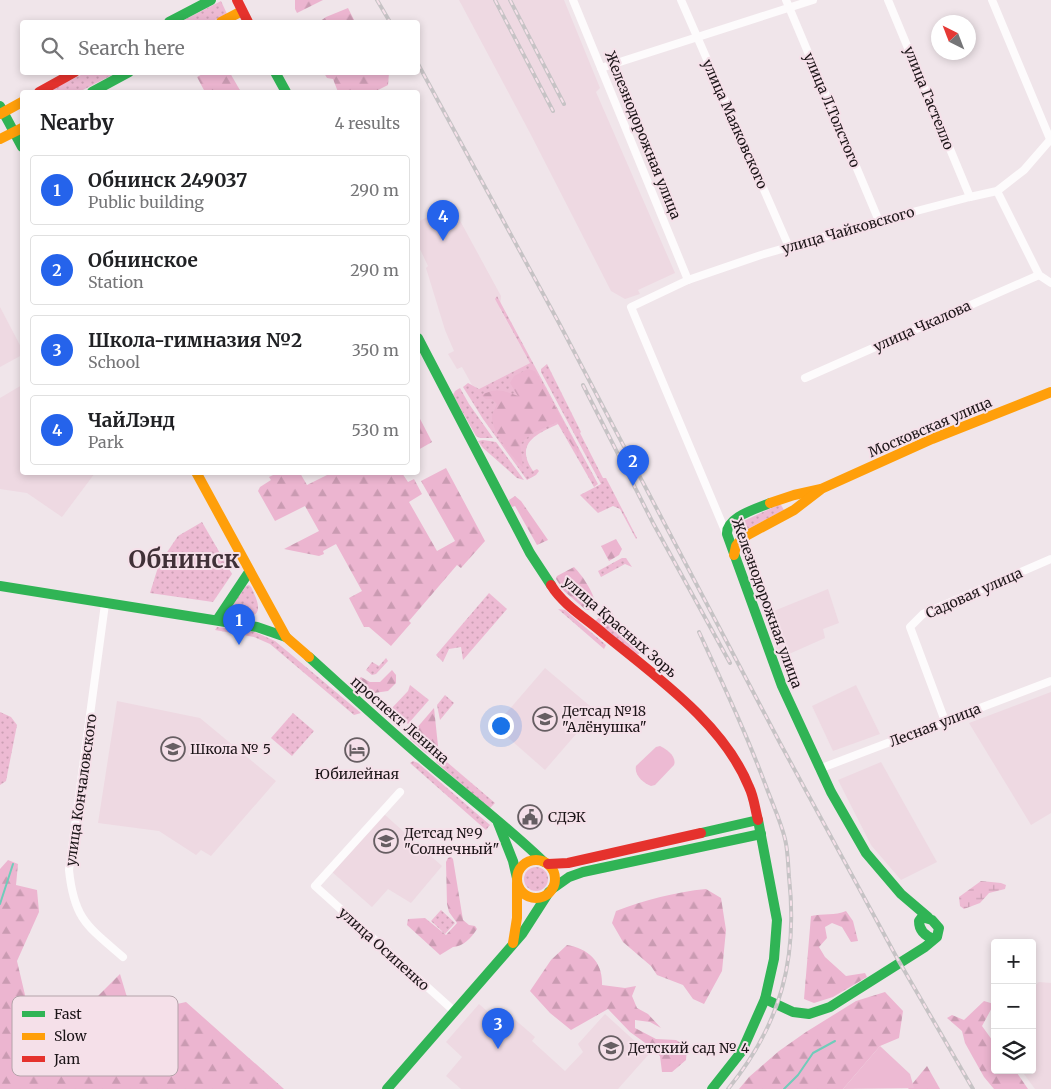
<!DOCTYPE html>
<meta charset="utf-8">
<style>
:root{--surface:#fff;--page:#f6f6f6;--text:#202124;--muted:#757577;--line:#e0e0e0;--accent:#2563eb}
body{margin:0;font-family:Merriweather,serif;background:var(--page);color:var(--text)}
.controls{position:absolute;right:15px;bottom:15px;display:grid;overflow:hidden;border-radius:5px;box-shadow:0 2px 8px #0003}
.controls button{width:45px;height:45px;display:grid;place-items:center;padding:0;border:0;border-bottom:1px solid var(--line);background:var(--surface);color:var(--text);font:25px sans-serif}
.compass{position:absolute;left:931px;top:15px;width:45px;height:45px;border-radius:50%;background:var(--surface);box-shadow:0 2px 8px #0003;rotate:318deg}
.you{position:absolute;left:500px;top:725px;width:18px;height:18px;margin:-12px;border:4px solid #fff;border-radius:50%;background:#1a73e8;box-shadow:0 0 0 8px #1a73e833}
.badge{display:grid;place-items:center;width:32px;height:32px;border-radius:50%;background:var(--accent);color:#fff;font-size:16px;font-weight:700}
.pin{position:absolute;translate:-50% -41px;filter:drop-shadow(0 1px 2px #0008)}
.pin::after{content:'';position:absolute;top:26px;width:18px;height:15px;background:inherit;clip-path:polygon(0 0,100% 0,50% 100%)}
.list{margin:0;padding:0;list-style:none}
h2{display:flex;justify-content:space-between;align-items:center;height:65px;margin:0;padding:0 20px;font-size:21px}
h2 small{font-size:16px;font-weight:400;color:var(--muted)}
.list li{display:grid;grid-template-columns:32px 1fr auto;gap:15px;align-items:center;box-sizing:border-box;height:70px;margin:0 10px 10px;padding:0 10px;border:1px solid var(--line);border-radius:5px}
.list b{display:block;font-size:19px;white-space:nowrap}
.list p{margin:0;font-size:16px;white-space:nowrap;color:var(--muted)}
.list em{font-size:16px;font-style:normal;color:var(--muted)}
.icon{flex:none;width:28px;height:28px;fill:none;stroke:currentColor;stroke-width:2;stroke-linecap:round;stroke-linejoin:round}
.map{position:relative;flex:none;width:1051px;height:1089px;overflow:hidden}
.search{position:absolute;background:var(--surface);box-shadow:0 2px 8px #0003;left:20px;top:20px;width:400px;height:55px;display:flex;align-items:center;gap:12px;box-sizing:border-box;padding:0 18px;border-radius:5px;color:var(--muted);font-size:19px}
.panel{position:absolute;background:var(--surface);box-shadow:0 2px 8px #0003;left:20px;top:90px;width:400px;height:385px;border-radius:5px}
.map>svg:first-child{display:block}
.built{fill:#eed9e2}
.grass{fill:url(#grass-dots)}
.forest{fill:url(#forest-firs)}
.wetland{fill:url(#wetland-marsh)}
.garden{fill:#edbad3}
.lines{fill:none;stroke-linecap:round;stroke-linejoin:round}
.stream{stroke:#70ccba;stroke-width:2}
.street{stroke:#fdfbfc;stroke-width:8}
.fast{stroke:#30b455;stroke-width:10}
.slow{stroke:#ff9f0a;stroke-width:10}
.jam{stroke:#e5322d;stroke-width:10}
.rail-casing{stroke:#c6c3c5;stroke-width:4}
.rail{stroke:#f5e0e9;stroke-width:2;stroke-dasharray:5.5;stroke-linecap:butt}
.labels{text-anchor:middle;dominant-baseline:central;stroke-width:4;stroke-linejoin:round;paint-order:stroke}
.street-label{font-size:14px;fill:#1c1518;stroke:#f5e0e9}
.poi-label{font-size:14px;fill:#1c1518;stroke:#f5e0e9;text-anchor:start}
.town-label{font-size:24px;font-weight:bold;fill:#403037;stroke:#f5e0e9}
.key{fill:#f5e0e9;stroke:#b4a3aa;stroke-width:1}
.key-label{font-size:14px;fill:#1c1518}
</style>
<div class="map">
<svg width="1051" height="1089" viewBox="0 0 1051 1089">
<defs>
<pattern id="grass-dots" width="8" height="8" patternUnits="userSpaceOnUse" patternTransform="scale(1.25)"><rect width="8" height="8" fill="#edbad3"/><path d="M2 2h.1M6 6h.1" fill="none" stroke="#cb9fb4" stroke-width="1.8" stroke-linecap="round"/></pattern>
<pattern id="forest-firs" width="22" height="20" patternUnits="userSpaceOnUse" patternTransform="scale(1.25)"><rect width="22" height="20" fill="#ecb5d0"/><path d="M5 1l3.5 6h-7zM16 11l3.5 6h-7z" fill="#ca9bb2"/></pattern>
<pattern id="wetland-marsh" width="20" height="14" patternUnits="userSpaceOnUse" patternTransform="scale(1.25)"><rect width="20" height="14" fill="#edbad3"/><path d="M1 5h8M5 5V1M11 12h8M15 12V8" fill="none" stroke="#cb9fb4"/></pattern>
</defs>
<rect width="100%" height="100%" fill="#f0e5ea"/>
<g class="built">
<polygon points="459,0 564,0 600,88 596,92 675,273 638,290 640,294 625,299 611,291 530,133"/>
<polygon points="451,204 501,296 500,309 530,363 479,389 472,385 462,367 457,369 448,354 454,351 445,330 426,268 428,266 418,245 418,222"/>
<polygon points="0,307 22,349 22,355 0,367"/>
<polygon points="22,385 22,472 95,473 62,517 27,493 0,489 0,398"/>
<polygon points="828,589 839,623 823,629 825,638 780,658 764,615"/>
<polygon points="545,668 596,711 545,770 495,726"/>
<polygon points="856,685 880,734 833,751 812,706"/>
<polygon points="1051,692 1051,813 1031,825 969,723"/>
<polygon points="117,701 200,718 276,781 211,856 201,850 196,855 159,831 98,823"/>
<polygon points="881,762 937,862 901,880 871,845 838,780"/>
<polygon points="385,815 442,866 411,903 388,889 372,907 331,871 381,816"/>
<polygon points="1039,982 1051,983 1051,1089 1035,1089 1021,1070 1032,1070 1032,988"/>
<polygon points="479,1004 496,1019 504,1010 535,1037 532,1041 565,1071 583,1052 578,1044 605,1014 649,1054 618,1089 461,1089 446,1076 462,1057 446,1042"/>
</g>
<g class="grass">
<polygon points="221,1 227,14 211,22 180,22"/>
<polygon points="85,73 116,73 79,92 46,92"/>
<path d="M497,296L598,484L594,487L558,424C537,434 514,443 533,471L537,469L539,471L536,475L527,480L483,419L463,387L468,383L479,389L530,363L495,299Z"/>
<polygon points="547,364 581,432 580,433 603,478 606,478 637,538 636,539 620,509 613,506 598,513 580,495 601,484 541,372 541,369"/>
<polygon points="460,388 469,404 493,438 480,438 476,436 453,395 455,391"/>
<polygon points="483,440 496,442 524,480 517,478 483,448 478,441"/>
<polygon points="778,505 781,505 784,510 740,533 735,531 735,525"/>
<polygon points="202,522 232,574 213,602 150,593 159,564 178,536"/>
<polygon points="622,558 626,558 632,567 625,564 601,577 598,571"/>
<path d="M249,585L251,587C261,607 264,621 235,615L230,610L231,607L246,586Z"/>
<polygon points="489,593 507,609 463,660 461,647 449,649 443,662 436,655"/>
<polygon points="558,609 565,610 606,645 604,649"/>
<polygon points="609,609 639,652 639,654 635,655 595,621"/>
<polygon points="217,627 255,632 275,641 361,713 354,715 270,644 254,637 215,630"/>
<polygon points="386,658 388,661 376,674 372,675 366,670 372,662 379,666"/>
<polygon points="410,685 429,700 408,724 391,709 408,691"/>
<polygon points="445,695 454,703 440,720 437,705"/>
<polygon points="0,712 11,717 17,725 6,781 0,785"/>
<polygon points="293,713 314,731 292,756 271,738"/>
<polygon points="414,734 435,752 431,755 426,753 410,739"/>
<polygon points="441,757 495,803 490,808 487,807 436,762"/>
<polygon points="413,761 418,763 490,825 486,830 410,763"/>
<circle cx="536" cy="879" r="12"/>
<polygon points="441,910 455,923 445,934 431,921"/>
</g>
<g class="forest">
<polygon points="295,0 323,0 297,13 295,9"/>
<polygon points="348,8 355,22 319,22 326,17"/>
<polygon points="206,72 230,73 241,92 205,92 197,77"/>
<polygon points="389,73 388,85 374,92 338,92 333,79 327,78 324,73"/>
<path d="M528,369L535,371L540,379L579,450L578,454L557,422L531,434L520,444L523,467C512,458 490,430 492,415C493,412 496,407 497,404L492,399H486L481,395C497,388 502,390 518,396L510,383L514,376Z"/>
<polygon points="418,415 432,442 418,450"/>
<polygon points="446,468 485,541 461,568 457,565 409,621 411,623 391,646 369,627 364,627 349,598 362,591 336,544 323,551 324,554 319,556 284,549 319,531 305,506 275,521 258,491 260,487 271,480 269,477 277,473 300,473 307,485 331,473 402,473 408,482 414,479 422,494 409,502 437,551 455,541 421,481"/>
<polygon points="515,496 521,501 548,540 537,545 515,506 512,507 509,503 509,500"/>
<polygon points="616,539 622,549 619,555 609,561 601,546"/>
<path d="M574,567C582,575 596,595 595,606L592,610H586L564,591L556,579L557,576Z"/>
<polygon points="392,670 396,675 396,683 388,691 374,693 358,680 361,677 370,682 380,682"/>
<polygon points="434,708 438,746 437,748 415,730"/>
<path d="M451,857L453,859L463,920L469,925L475,926L477,929C472,937 463,947 453,947L440,955L407,925L408,919L425,918L446,935L457,923L449,912L447,904L446,862L448,858Z"/>
<polygon points="8,860 18,864 16,885 37,890 39,912 17,961 33,1029 66,998 82,1012 120,974 132,1014 186,1002 284,1089 0,1089 0,869"/>
<path d="M706,889L721,898L726,930L722,971L704,1004L693,999L683,985L657,975L651,966L623,942L612,923L616,911C645,900 675,892 706,889Z"/>
<path d="M846,911L853,921L858,941L851,942L842,927L832,923L825,927L827,938L819,947L825,957L846,976L865,973L867,977L833,997L814,1003L804,999L811,916C823,913 835,916 846,911Z"/>
<path d="M567,945C589,949 603,962 602,985L625,988L636,986L632,996L637,1008L648,1014L661,1028L650,1022L635,1020V1028L656,1039L676,1040L687,1047L686,1060L672,1072H662L660,1056L648,1045L630,1032L608,1009L571,1030L550,1013L530,991L551,960Z"/>
<polygon points="885,992 903,1011 899,1038 880,1046 843,1089 739,1089 749,1077 779,1051 806,1032 856,1001"/>
<polygon points="984,1001 994,1004 982,1026 995,1044 995,1070 1015,1070 1028,1089 994,1089 984,1077 965,1043 962,1031 947,1018 952,1015 964,1020"/>
<polygon points="927,1066 940,1089 908,1089"/>
</g>
<polygon class="wetland" points="981,881 1001,883 1006,885 1005,889 989,893 980,903 964,909 960,906 959,897"/>
<g class="garden">
<path d="M660,746C667,749 677,757 674,765L655,785L651,786C643,783 634,775 636,766L656,747Z"/>
<polygon points="880,1046 910,1074 914,1088 843,1089"/>
</g>
<g class="lines">
<g class="stream">
<polyline points="0,904 13,864"/>
<polyline points="784,1089 798,1075 813,1053 835,1041"/>
</g>
<g class="street">
<polyline points="573,0 688,280"/>
<polyline points="681,0 789,247"/>
<polyline points="786,0 879,221"/>
<polyline points="888,0 970,197"/>
<polyline points="992,0 1050,139"/>
<polyline points="601,68 813,0"/>
<polyline points="997,191 1039,275 1051,283"/>
<polyline points="805,378 1039,275"/>
<polyline points="726,533 631,307 688,280 761,255 882,220 970,197 997,191 1024,170 1051,139"/>
<path d="M105,604L69,870C74,919 87,926 123,957"/>
<polyline points="945,721 910,627 923,614 1051,559"/>
<polyline points="819,769 1051,681"/>
<polyline points="400,792 315,886 454,1011"/>
</g>
<g class="fast">
<polyline points="169,22 211,0"/>
<polyline points="275,72 286,92"/>
<polyline points="92,92 129,72"/>
<polyline points="0,106 22,147"/>
<polyline points="418,338 530,553 551,585"/>
<path d="M770,503C756,509 726,517 727,534L782,686L831,792L866,853L901,894L928,917"/>
<polyline points="0,586 257,627 286,637"/>
<polyline points="217,620 249,572"/>
<path d="M309,657C349,693 388,729 428,763C467,796 508,827 544,862"/>
<polyline points="498,823 513,861 517,878"/>
<path d="M701,833L758,820L777,920L774,959L765,999L793,1012L809,1014L830,1007L925,947L937,937L939,928L932,920L922,917L919,921C919,931 925,936 934,939"/>
<polyline points="552,889 569,877 583,872 761,834"/>
<polyline points="387,1089 522,934 549,892"/>
<polyline points="712,1089 742,1051 765,999"/>
</g>
<g class="slow">
<polyline points="221,22 242,11"/>
<polyline points="0,114 22,102"/>
<polyline points="0,139 22,128"/>
<polyline points="196,472 286,637 309,657"/>
<polyline points="770,503 794,495 821,489 932,439 1051,392"/>
<polyline points="734,555 736,546 742,538 794,510 820,490"/>
<circle cx="536" cy="879" r="19"/>
<polyline points="513,943 517,918 517,883"/>
</g>
<g class="jam">
<polyline points="237,0 248,22"/>
<polyline points="39,92 75,72"/>
<path d="M551,585C563,605 587,619 604,634C655,676 724,724 749,787C754,797 755,809 758,820"/>
<polyline points="548,864 568,863 701,833"/>
</g>
<g class="rail-casing">
<g id="rail">
<polyline points="377,0 390,22"/>
<polyline points="495,0 553,111"/>
<polyline points="510,0 564,104"/>
<polyline points="418,64 559,323 780,743 897,958 973,1089"/>
<polyline points="583,385 653,523 730,663"/>
<path d="M699,632C723,684 747,735 767,789C773,805 781,822 785,839C788,851 788,864 789,877C798,959 781,1024 728,1089"/>
</g>
</g>
<use href="#rail" class="rail"/>
</g>
<defs>
<g id="school-ring" transform="scale(1.25)"><circle r="9.5" fill="#f5e0e9" stroke="#665e62" stroke-width="1.5"/><path d="M0-5L7-2L0 1L-7-2ZM-4 1L0 2.5L4 1V4Q0 6-4 4Z" fill="#665e62"/></g>
<g id="hotel-ring" transform="scale(1.25)"><circle r="9.5" fill="#f5e0e9" stroke="#665e62" stroke-width="1.5"/><path d="M-6-4.5h1.5V1H6V5H4.5V3h-9V5H-6ZM-4 0a1.8 1.8 0 1 1 3.6 0ZM.5 0V-2.5h3Q6-2.5 6 0Z" fill="#665e62"/></g>
<g id="civic-ring" transform="scale(1.25)"><circle r="9.5" fill="#f5e0e9" stroke="#665e62" stroke-width="1.5"/><path d="M-.6-6.5H3V-4.5H.6V-3L4-1V1h2V6H-6V1h2V-1L-.6-3ZM-1.2 2.5V6h2.4V2.5Z" fill="#665e62"/></g>
</defs>
<g fill-rule="evenodd">
<use href="#school-ring" x="545" y="719"/>
<use href="#school-ring" x="173" y="749"/>
<use href="#hotel-ring" x="357" y="750"/>
<use href="#civic-ring" x="530" y="817"/>
<use href="#school-ring" x="386" y="841"/>
<use href="#school-ring" x="611" y="1048"/>
</g>
<g class="labels">
<g class="street-label">
<text transform="translate(929 98) rotate(68)">улица Гастелло</text>
<text transform="translate(832 110) rotate(67)">улица Л.Толстого</text>
<text transform="translate(735 124) rotate(66)">улица Маяковского</text>
<text transform="translate(643 135) rotate(68)">Железнодорожная улица</text>
<text transform="translate(848 230) rotate(-16)">улица Чайковского</text>
<text transform="translate(922 326) rotate(-24)">улица Чкалова</text>
<text transform="translate(930 427) rotate(-23)">Московская улица</text>
<text transform="translate(974 593) rotate(-24)">Садовая улица</text>
<text transform="translate(767 603) rotate(70)">Железнодорожная улица</text>
<text transform="translate(620 627) rotate(41)">улица Красных Зорь</text>
<text transform="translate(400 720) rotate(41)">проспект Ленина</text>
<text transform="translate(935 725) rotate(-21)">Лесная улица</text>
<text transform="translate(81 790) rotate(-82)">улица Кончаловского</text>
<text transform="translate(384 949) rotate(42)">улица Осипенко</text>
</g>
<g class="poi-label">
<text x="562" y="711">Детсад №18<tspan x="562" dy="16">"Алёнушка"</tspan></text>
<text x="190" y="749">Школа № 5</text>
<text x="357" y="774" text-anchor="middle">Юбилейная</text>
<text x="548" y="817">СДЭК</text>
<text x="404" y="833">Детсад №9<tspan x="404" dy="16">"Солнечный"</tspan></text>
<text x="628" y="1048">Детский сад № 4</text>
</g>
<g class="town-label">
<text x="184" y="559">Обнинск</text>
</g>
</g>
<rect x="12" y="996" width="166" height="80" rx="8" class="key"/>
<rect x="22" y="1011" width="23" height="6" fill="#30b455"/>
<rect x="22" y="1033" width="23" height="7" fill="#ff9f0a"/>
<rect x="22" y="1056" width="23" height="6" fill="#e5322d"/>
<g class="key-label">
<text x="54" y="1019">Fast</text>
<text x="54" y="1041">Slow</text>
<text x="54" y="1064">Jam</text>
</g>
</svg>
<div class="controls">
<button>+</button>
<button>−</button>
<button><svg class="icon" aria-label="layers" viewBox="0 0 24 24"><path d="M12 4l9 5-9 5-9-5zM3 14l9 5 9-5"/></svg></button>
</div>
<svg class="compass" viewBox="-18 -18 36 36"><path d="M0-13l5 13h-10z" fill="#e53935"/><path d="M0 13l5-13h-10z" fill="#757577"/></svg>
<div class="you"></div>
<div class="pin badge" style="left:239px;top:645px">1</div>
<div class="pin badge" style="left:633px;top:486px">2</div>
<div class="pin badge" style="left:498px;top:1049px">3</div>
<div class="pin badge" style="left:443px;top:241px">4</div>
<div class="search"><svg class="icon" aria-label="search" viewBox="0 0 24 24"><circle cx="10" cy="10" r="6"/><path d="M15 15l6 6"/></svg>Search here</div>
<section class="panel">
<h2>Nearby<small>4 results</small></h2>
<ul class="list">
<li><span class="badge">1</span><div><b>Обнинск 249037</b><p>Public building</p></div><em>290 m</em></li>
<li><span class="badge">2</span><div><b>Обнинское</b><p>Station</p></div><em>290 m</em></li>
<li><span class="badge">3</span><div><b>Школа-гимназия №2</b><p>School</p></div><em>350 m</em></li>
<li><span class="badge">4</span><div><b>ЧайЛэнд</b><p>Park</p></div><em>530 m</em></li>
</ul>
</section>
</div>
